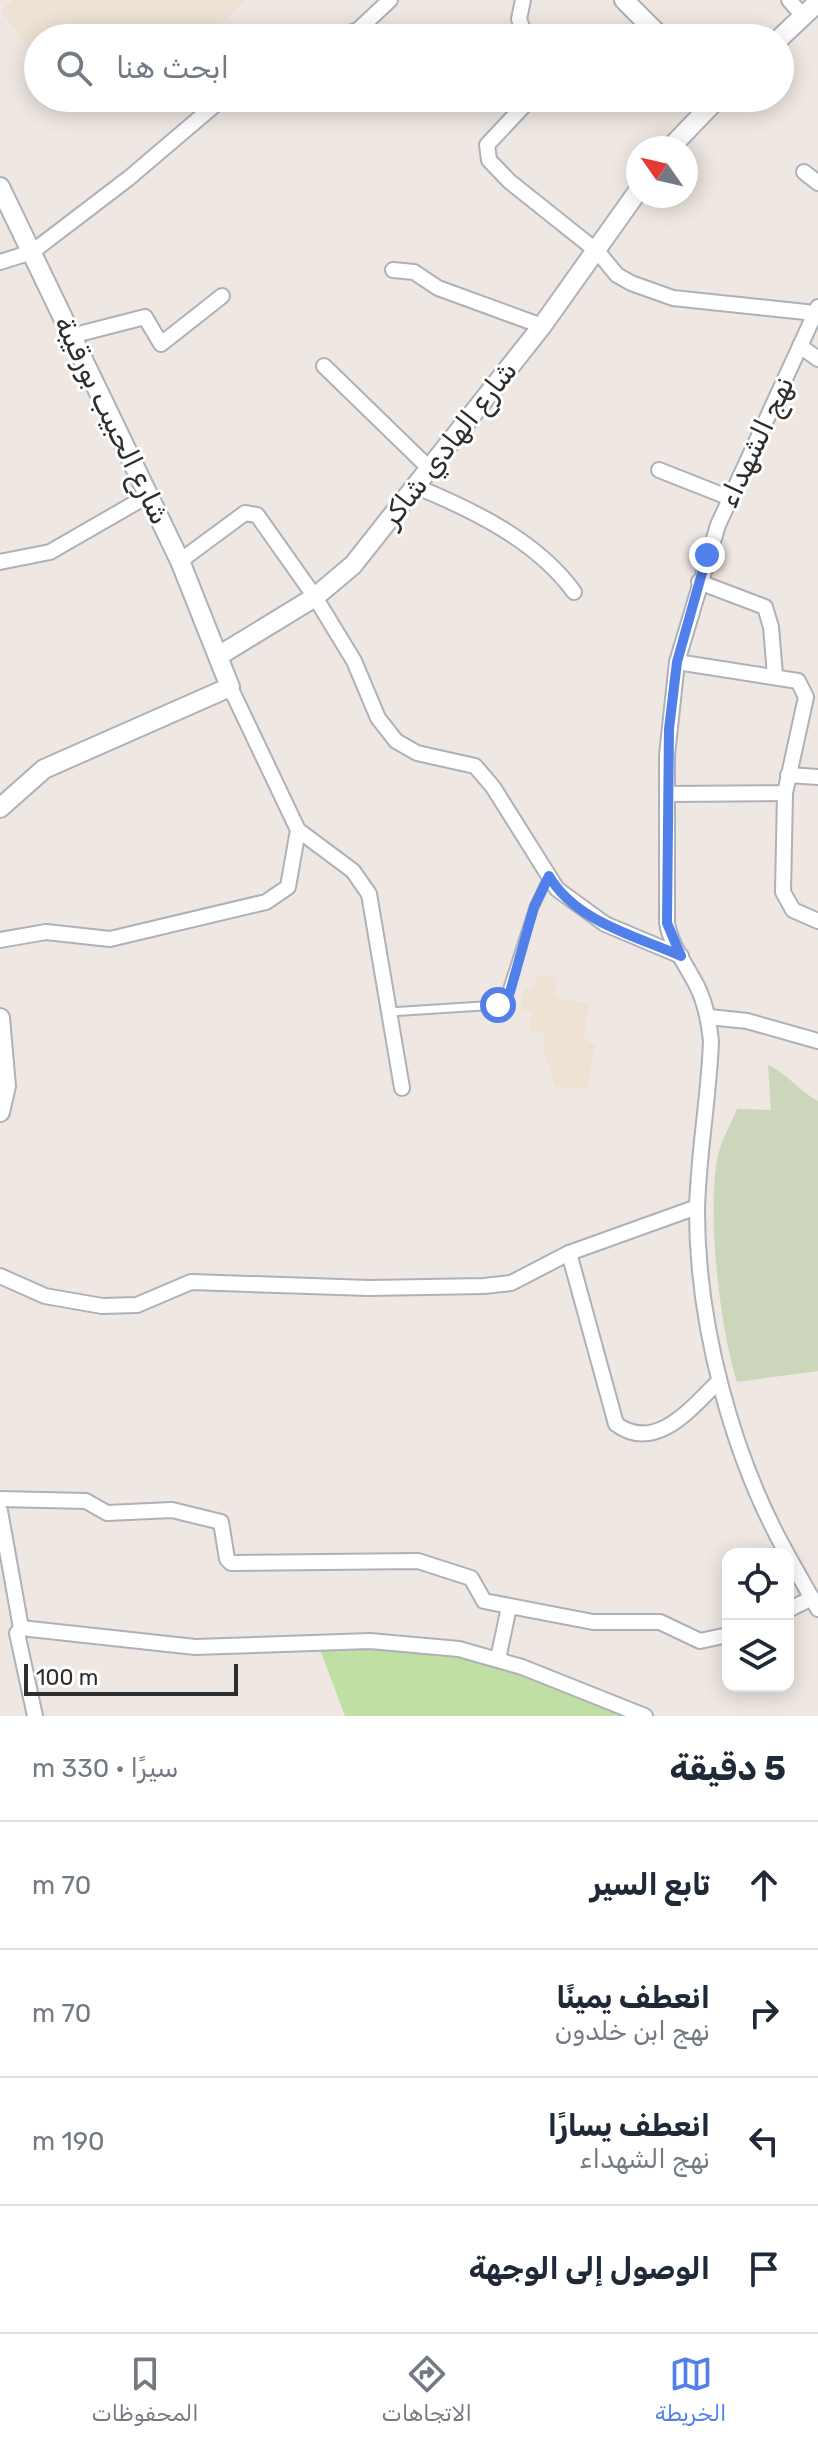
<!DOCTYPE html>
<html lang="ar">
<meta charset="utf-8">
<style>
:root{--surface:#fff;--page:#f6f6f7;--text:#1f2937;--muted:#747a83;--line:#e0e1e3;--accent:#5280eb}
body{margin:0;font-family:Rubik,"Noto Sans Arabic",sans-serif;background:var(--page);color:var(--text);direction:rtl}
.controls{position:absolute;right:24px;bottom:24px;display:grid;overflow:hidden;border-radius:16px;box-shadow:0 4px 20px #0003}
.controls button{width:72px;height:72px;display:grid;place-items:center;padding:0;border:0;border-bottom:2px solid var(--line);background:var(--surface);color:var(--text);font:40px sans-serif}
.compass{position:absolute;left:626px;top:136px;width:72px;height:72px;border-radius:50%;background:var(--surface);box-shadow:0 4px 20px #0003;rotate:304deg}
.scale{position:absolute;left:24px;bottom:20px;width:214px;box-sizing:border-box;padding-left:8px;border:4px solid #2e2e2e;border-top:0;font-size:22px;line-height:28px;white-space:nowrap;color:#2e2e2e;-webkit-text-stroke:6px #fff;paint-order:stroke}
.stop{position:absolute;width:24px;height:24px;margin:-18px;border:6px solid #5280eb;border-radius:50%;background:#fff}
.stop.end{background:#5280eb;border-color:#fff;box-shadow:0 2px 8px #0008}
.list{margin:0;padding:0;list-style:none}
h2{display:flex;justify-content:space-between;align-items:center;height:104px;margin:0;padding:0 32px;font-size:34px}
h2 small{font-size:26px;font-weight:400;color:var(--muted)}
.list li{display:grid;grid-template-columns:52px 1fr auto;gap:24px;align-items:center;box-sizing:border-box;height:128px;padding:0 32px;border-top:2px solid var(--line)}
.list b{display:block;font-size:30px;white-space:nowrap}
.list p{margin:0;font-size:26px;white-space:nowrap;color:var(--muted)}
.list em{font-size:26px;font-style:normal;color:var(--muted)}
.icon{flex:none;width:44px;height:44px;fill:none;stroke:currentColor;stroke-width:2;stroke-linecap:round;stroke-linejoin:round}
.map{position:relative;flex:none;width:818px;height:1716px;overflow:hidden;direction:ltr}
.search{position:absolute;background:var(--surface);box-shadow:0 4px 20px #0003;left:24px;right:24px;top:24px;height:88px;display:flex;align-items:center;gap:20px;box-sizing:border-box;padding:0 28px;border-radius:44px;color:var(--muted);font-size:30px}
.sheet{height:616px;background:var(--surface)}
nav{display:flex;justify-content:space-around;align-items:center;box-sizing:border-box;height:112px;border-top:2px solid var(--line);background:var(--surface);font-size:22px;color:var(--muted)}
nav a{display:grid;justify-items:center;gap:4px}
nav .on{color:var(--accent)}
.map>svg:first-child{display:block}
.education{fill:#ede2d4}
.green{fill:#bfdfa4}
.cemetery{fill:#cbd6bb}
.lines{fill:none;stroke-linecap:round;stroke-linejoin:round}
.service-casing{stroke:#aeb1b9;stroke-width:11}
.minor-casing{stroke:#aeb1b9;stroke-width:18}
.tertiary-casing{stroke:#aeb1b9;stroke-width:22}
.service{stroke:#fff;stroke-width:7}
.minor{stroke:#fff;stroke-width:14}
.tertiary{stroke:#fff;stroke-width:18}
.route{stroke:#5280eb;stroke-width:10}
.labels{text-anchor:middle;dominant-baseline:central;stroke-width:6;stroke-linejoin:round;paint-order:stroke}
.street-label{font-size:28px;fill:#2e2e2e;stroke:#fff}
</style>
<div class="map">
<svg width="818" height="1716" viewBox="0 0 818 1716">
<rect width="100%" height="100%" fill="#eee7e2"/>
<g class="education">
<polygon points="13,0 245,0 205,38 38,38 38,59 1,11"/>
<polygon points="538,975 557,978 555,998 589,1003 584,1039 595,1045 587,1088 555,1087 543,1047 545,1033 529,1030 533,1010 520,1011 523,989 534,989"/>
</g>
<polygon class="green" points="319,1647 461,1652 522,1669 630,1716 345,1716"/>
<path class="cemetery" d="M768,1065C788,1074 799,1091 818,1101V1371L737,1382C720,1327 706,1212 718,1155C722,1139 731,1124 737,1109L771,1110Z"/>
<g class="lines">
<g class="service-casing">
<polyline id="service" points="389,1012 498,1005 504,1000 534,907 548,878"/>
</g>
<g class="minor-casing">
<g id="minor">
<polyline points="523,0 519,19 526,38"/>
<polyline points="789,0 803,16"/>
<polyline points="337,38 358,30 390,0"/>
<polyline points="531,98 487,145 489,160 509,181 598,252 617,275 631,283 673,298 815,313"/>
<polyline points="804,172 818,183"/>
<polyline points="0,262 32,252 129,178 223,98"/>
<polyline points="393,270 414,272 438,288 542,326"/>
<polyline points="71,336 145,317 161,344 222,296"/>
<polyline points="800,346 818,359"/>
<polyline points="324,366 430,469"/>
<polyline points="659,470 730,498"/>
<path d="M417,487C473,510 537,541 574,592"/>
<polyline points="180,561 245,513 257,515 315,597 354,661 378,718 396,741 417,753 475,766 493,787 557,889 605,924 681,956"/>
<polyline points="0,562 50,552 149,495"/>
<polyline points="699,582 765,607 771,627 775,675"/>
<polyline points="230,687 298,830 353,871 369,894 402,1088"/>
<polyline points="788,775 818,777"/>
<polyline points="785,793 783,892 793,910 818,921"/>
<polyline points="668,794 785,793 806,697 798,681 677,662"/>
<polyline points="0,940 46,932 110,939 266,902 288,887 298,830"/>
<polyline points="709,1017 747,1021 818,1041"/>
<path d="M569,1253L616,1424C656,1454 693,1406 719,1381"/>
<polyline points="0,1276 45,1296 102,1306 137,1305 191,1282 369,1288 484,1286 511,1283 569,1253 697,1207"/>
<polyline points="0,1499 86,1501 107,1513 172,1510 221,1522 227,1559 231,1563 418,1561 471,1578 484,1601 593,1622 660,1622 700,1641 728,1635"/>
<polyline points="0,1511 21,1628"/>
<path d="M787,1554C732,1456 697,1324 697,1211C698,1154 709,1098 711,1041C709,1022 706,1004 697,986C687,966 671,946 667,923V755L677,662L718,525L818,307"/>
<polyline points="788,1556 818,1609"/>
<polyline points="788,1610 812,1598"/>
<polyline points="498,1659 509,1607"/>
<polyline points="35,1716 17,1633 21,1628 195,1647 370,1641 459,1649 522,1667 645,1716"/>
</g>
</g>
<g class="tertiary-casing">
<g id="tertiary">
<polyline points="624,0 662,38"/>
<polyline points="780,38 818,2"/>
<polyline points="670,148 718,98"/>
<polyline points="0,187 180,561 230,687 44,769 0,808"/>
<polyline points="220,655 315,597 353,565 542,326 638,191"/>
<polyline points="0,1018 6,1086 0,1112"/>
</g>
</g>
<use href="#service" class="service"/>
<use href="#minor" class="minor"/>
<use href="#tertiary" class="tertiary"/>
</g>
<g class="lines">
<path class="route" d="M498,1005L510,992L534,907L549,876C576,922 636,936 681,956L667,923L669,729L677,662L707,555"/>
</g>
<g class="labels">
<g class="street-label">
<text transform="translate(112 420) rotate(64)">شارع الحبيب بورقيبة</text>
<text transform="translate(756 442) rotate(-65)">نهج الشهداء</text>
<text transform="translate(449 444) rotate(-52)">شارع الهادي شاكر</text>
</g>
</g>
</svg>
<div class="controls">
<button><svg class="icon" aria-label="locate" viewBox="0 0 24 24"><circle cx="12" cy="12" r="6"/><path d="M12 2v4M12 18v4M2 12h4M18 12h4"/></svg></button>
<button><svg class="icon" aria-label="layers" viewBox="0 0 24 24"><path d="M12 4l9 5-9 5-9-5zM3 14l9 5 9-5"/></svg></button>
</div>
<svg class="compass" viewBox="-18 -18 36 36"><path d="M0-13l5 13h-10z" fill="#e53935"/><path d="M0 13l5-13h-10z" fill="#747a83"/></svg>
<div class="scale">100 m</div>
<div class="stop" style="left:498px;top:1005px"></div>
<div class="stop end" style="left:707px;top:555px"></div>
<div class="search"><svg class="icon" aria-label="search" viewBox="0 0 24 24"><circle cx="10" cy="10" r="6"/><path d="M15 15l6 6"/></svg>ابحث هنا</div>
</div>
<section class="sheet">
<h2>5 دقيقة<small>سيرًا · 330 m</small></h2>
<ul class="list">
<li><svg class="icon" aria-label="ahead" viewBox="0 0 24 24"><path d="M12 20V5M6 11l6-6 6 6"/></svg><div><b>تابع السير</b></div><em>70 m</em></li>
<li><svg class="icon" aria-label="right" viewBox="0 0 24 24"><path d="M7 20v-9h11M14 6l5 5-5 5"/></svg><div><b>انعطف يمينًا</b><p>نهج ابن خلدون</p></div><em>70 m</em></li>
<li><svg class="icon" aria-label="left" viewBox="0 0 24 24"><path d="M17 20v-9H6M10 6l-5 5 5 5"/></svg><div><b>انعطف يسارًا</b><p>نهج الشهداء</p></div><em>190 m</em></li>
<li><svg class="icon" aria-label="arrive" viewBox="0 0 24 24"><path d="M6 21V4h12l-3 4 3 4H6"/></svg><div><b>الوصول إلى الوجهة</b></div></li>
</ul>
</section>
<nav>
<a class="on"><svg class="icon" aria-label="map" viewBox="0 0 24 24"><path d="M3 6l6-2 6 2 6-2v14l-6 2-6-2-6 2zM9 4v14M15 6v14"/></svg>الخريطة</a>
<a><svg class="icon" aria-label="directions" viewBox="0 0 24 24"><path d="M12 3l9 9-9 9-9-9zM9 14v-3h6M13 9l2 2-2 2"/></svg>الاتجاهات</a>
<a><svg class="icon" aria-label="saved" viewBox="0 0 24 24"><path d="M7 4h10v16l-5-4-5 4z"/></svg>المحفوظات</a>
</nav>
